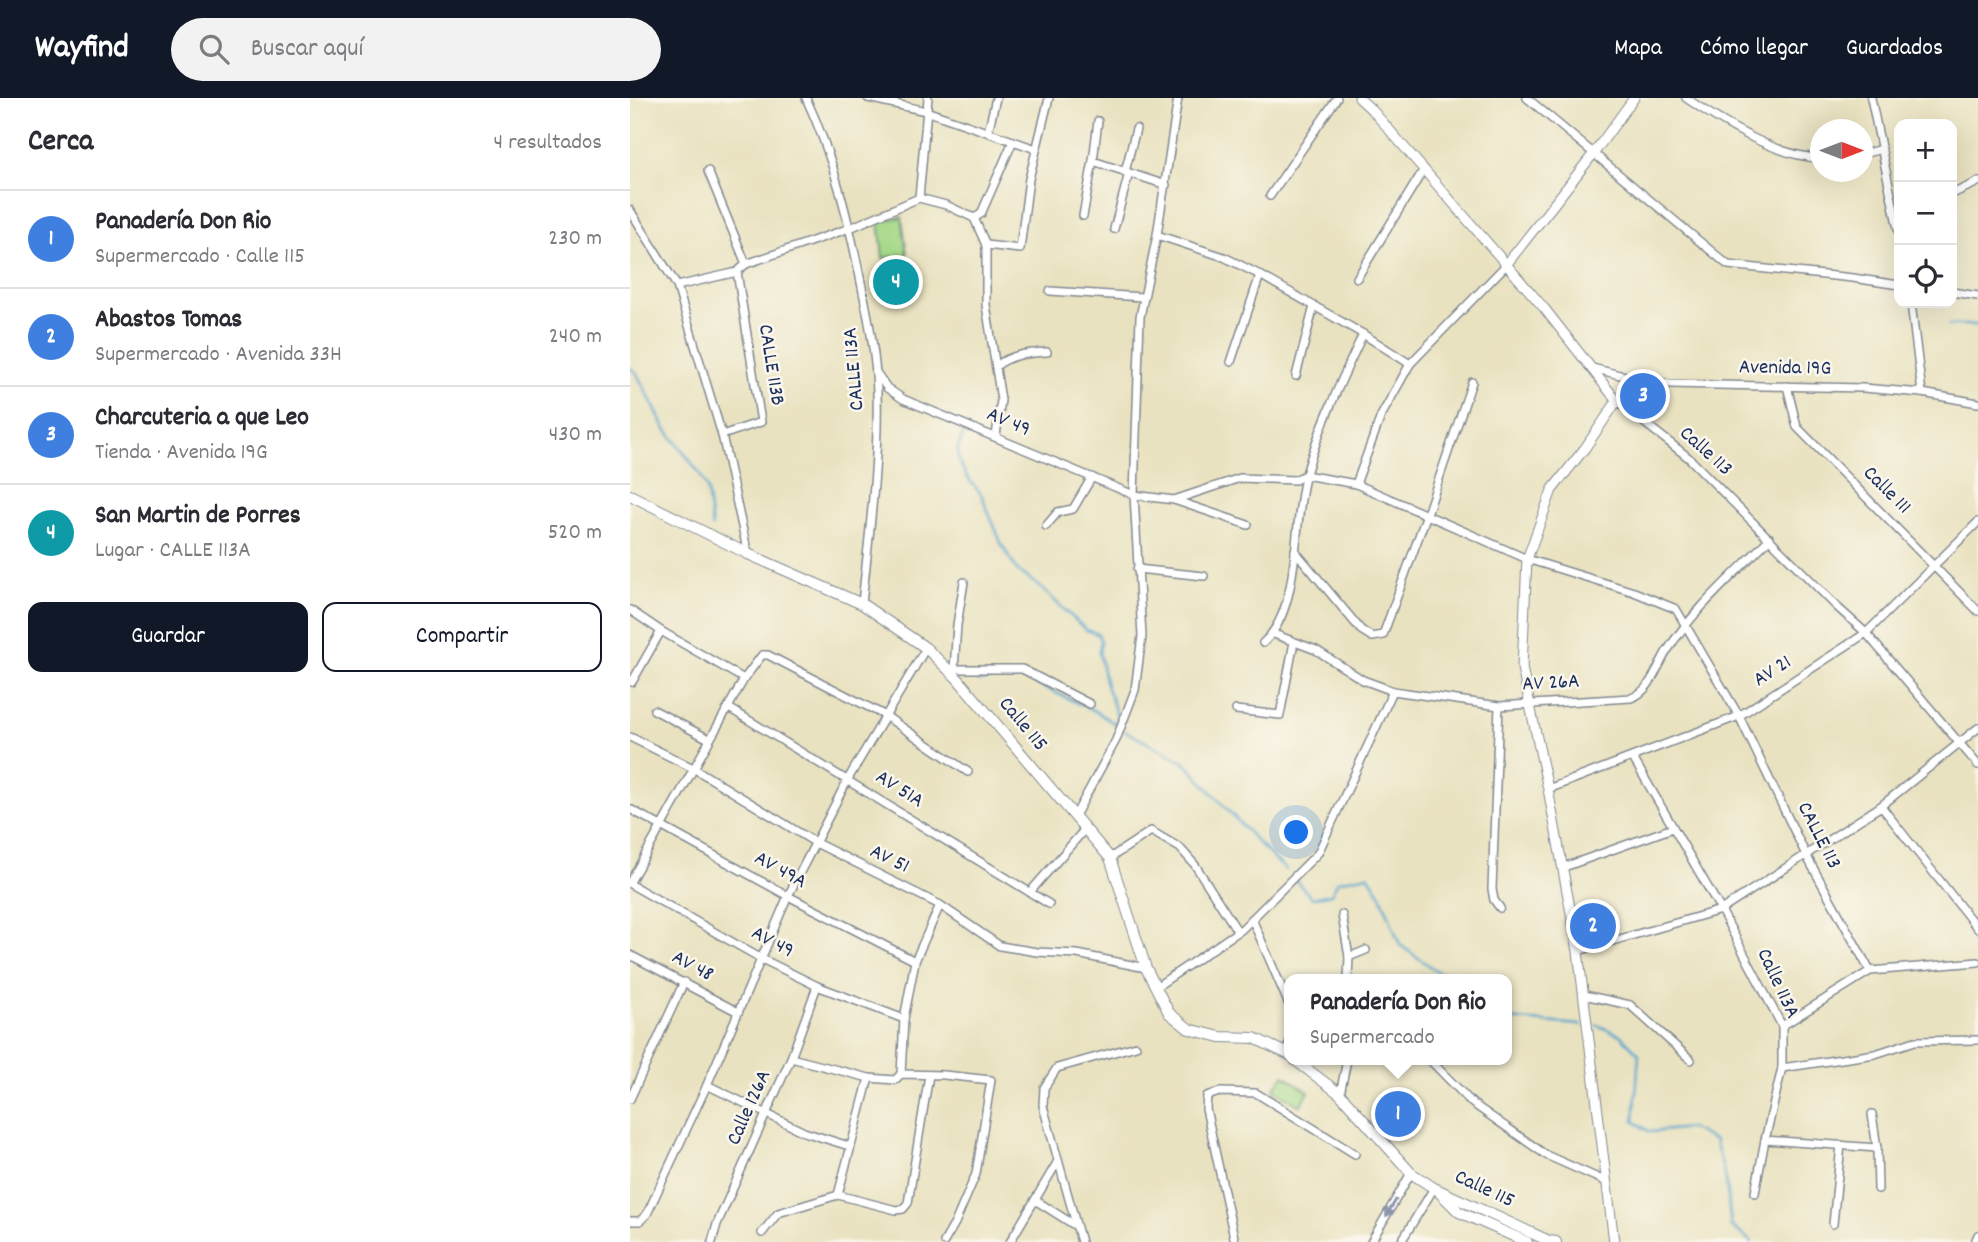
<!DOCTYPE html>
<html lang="es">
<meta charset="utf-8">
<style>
:root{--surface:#fff;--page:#f2f2f3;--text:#2b2b33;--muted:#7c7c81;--line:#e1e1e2;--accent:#111827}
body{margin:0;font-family:Dekko,sans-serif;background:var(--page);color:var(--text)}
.controls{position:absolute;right:21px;top:21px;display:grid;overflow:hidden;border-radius:14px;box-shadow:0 7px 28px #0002}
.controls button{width:63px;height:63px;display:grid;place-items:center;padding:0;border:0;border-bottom:2px solid var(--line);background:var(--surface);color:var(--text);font:35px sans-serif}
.compass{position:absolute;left:1180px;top:21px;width:63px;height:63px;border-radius:50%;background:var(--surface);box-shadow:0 7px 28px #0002;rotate:90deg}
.you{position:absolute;left:667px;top:735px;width:24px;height:24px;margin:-18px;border:5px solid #fff;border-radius:50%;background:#1a73e8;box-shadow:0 0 0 10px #1a73e833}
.badge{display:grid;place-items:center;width:46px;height:46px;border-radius:50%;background:var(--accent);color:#fff;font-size:23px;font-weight:700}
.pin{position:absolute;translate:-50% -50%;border:4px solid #fff;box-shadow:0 2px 7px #0006}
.popup{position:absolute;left:654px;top:876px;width:228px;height:91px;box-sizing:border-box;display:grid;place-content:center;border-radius:14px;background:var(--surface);filter:drop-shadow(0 2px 5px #0005);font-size:23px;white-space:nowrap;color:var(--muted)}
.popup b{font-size:26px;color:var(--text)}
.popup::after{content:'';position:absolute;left:50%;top:100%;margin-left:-14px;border:14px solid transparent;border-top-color:var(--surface)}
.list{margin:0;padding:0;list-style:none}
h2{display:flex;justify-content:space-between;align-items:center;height:91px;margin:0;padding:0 28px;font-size:30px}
h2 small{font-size:23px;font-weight:400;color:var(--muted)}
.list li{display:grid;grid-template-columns:46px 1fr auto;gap:21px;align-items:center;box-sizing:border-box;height:98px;padding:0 28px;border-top:2px solid var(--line)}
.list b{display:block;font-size:26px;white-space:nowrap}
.list p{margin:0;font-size:23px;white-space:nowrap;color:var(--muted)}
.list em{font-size:23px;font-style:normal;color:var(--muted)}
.actions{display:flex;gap:14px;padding:21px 28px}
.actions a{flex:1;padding:16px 0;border:2px solid var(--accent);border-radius:14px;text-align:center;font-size:24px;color:var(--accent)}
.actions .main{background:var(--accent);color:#fff}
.icon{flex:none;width:38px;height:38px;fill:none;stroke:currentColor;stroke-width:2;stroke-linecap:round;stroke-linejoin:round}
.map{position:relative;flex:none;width:1348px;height:1144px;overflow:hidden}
header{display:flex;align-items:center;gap:42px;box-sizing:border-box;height:98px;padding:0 35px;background:var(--accent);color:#fff}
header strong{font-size:33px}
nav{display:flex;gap:38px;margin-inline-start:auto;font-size:24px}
.search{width:490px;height:63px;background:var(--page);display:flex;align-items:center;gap:18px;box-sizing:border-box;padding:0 24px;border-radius:38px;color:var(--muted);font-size:26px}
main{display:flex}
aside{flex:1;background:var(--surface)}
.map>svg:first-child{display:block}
.green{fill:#a6d988;stroke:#608473;stroke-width:2}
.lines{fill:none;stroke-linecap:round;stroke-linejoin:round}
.stream{stroke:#53a4cd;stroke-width:2.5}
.minor-casing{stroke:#82888f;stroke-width:10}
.tertiary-casing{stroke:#82888f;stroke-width:11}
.secondary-casing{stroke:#82888f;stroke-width:12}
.minor{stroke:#fff;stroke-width:7}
.tertiary{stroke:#fff;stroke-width:9}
.secondary{stroke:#fff;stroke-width:10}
.oneway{fill:#8d97ae}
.labels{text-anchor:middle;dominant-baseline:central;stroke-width:5;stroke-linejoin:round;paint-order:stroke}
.street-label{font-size:21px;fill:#1b2f5e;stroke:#fbf7ec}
</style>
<header>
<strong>Wayfind</strong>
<div class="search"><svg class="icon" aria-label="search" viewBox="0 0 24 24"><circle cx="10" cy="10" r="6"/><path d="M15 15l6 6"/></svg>Buscar aquí</div>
<nav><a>Mapa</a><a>Cómo llegar</a><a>Guardados</a></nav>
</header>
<main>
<aside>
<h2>Cerca<small>4 resultados</small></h2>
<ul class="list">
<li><span class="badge" style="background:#3f7fe0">1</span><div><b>Panadería Don Rio</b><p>Supermercado · Calle 115</p></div><em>230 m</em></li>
<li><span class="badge" style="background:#3f7fe0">2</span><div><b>Abastos Tomas</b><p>Supermercado · Avenida 33H</p></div><em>240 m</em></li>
<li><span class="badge" style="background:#3f7fe0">3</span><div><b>Charcuteria a que Leo</b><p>Tienda · Avenida 19G</p></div><em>430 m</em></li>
<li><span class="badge" style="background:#0f9aa8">4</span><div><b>San Martin de Porres</b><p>Lugar · CALLE 113A</p></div><em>520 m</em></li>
</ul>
<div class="actions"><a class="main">Guardar</a><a>Compartir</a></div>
</aside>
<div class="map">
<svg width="1348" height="1144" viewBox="0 0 1348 1144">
<rect width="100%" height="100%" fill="#fbf7ec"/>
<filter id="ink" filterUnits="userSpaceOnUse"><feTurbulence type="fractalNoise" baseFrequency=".0143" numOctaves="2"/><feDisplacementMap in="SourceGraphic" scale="14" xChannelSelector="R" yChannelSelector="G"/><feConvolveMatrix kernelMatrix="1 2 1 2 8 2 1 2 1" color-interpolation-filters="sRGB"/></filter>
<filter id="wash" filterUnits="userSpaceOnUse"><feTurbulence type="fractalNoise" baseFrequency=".00686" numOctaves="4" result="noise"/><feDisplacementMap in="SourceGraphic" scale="28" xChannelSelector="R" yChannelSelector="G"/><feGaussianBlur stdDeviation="1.57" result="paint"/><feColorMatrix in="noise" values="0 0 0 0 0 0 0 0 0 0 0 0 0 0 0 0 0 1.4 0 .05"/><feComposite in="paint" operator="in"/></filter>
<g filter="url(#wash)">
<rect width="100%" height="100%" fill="#e9e2c0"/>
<g class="green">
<polygon points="272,119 277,157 253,160 249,123"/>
<polygon points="654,977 679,994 670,1008 644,991"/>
</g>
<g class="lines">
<g class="stream">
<polyline points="1319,227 1348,227"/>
<polyline points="0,270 6,274 35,330 70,376 77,391 82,429"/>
<polyline points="333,337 328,350 328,361 337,379 351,396 372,447 387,472 409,488 456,532 468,536 471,543 469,554 476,587 487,617 485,626 465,613 389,578 348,583"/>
<polyline points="495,633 554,664 628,745 656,772"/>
<polyline points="666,783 682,800 701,796 708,783 738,777 751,797 770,847 818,881"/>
<polyline points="876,921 951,927"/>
<polyline points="967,927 990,937 1009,956 1004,1023 1020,1034 1060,1030 1085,1043 1096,1082 1101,1128 1122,1144"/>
</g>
</g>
</g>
<g filter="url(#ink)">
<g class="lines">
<g class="minor-casing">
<g id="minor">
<path d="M176,0C204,60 219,124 232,189C239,223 246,259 247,294C249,365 239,436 232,506"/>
<polyline points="238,0 296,13 406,51"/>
<polyline points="897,0 1098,167 1223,180 1269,187"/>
<path d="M1056,0C1091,24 1147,59 1190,60"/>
<polyline points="1241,0 1269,136"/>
<polyline points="358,34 366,0"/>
<polyline points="1232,56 1252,51"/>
<polyline points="463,63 536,87"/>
<polyline points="78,73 116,166"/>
<polyline points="495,74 506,31"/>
<polyline points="1322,96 1348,84"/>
<polyline points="640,98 707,0"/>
<polyline points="289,100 298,0"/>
<polyline points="0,112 47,188 92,337 118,456"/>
<polyline points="453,118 463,63 468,23"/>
<polyline points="344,120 351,116 383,43"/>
<polyline points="484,131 499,75"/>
<polyline points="527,137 594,159 630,177 733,236 780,266"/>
<polyline points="356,147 390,151 399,81 419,0"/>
<polyline points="727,180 794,71"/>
<polyline points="47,188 107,174 116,166 220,130 289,100 316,107 344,120 356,147 356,207 371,302 366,338"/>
<polyline points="420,193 512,199"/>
<polyline points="1322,194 1348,198"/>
<polyline points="1281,205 1292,295"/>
<polyline points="601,264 630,177"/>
<path d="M366,268C382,256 398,255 417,254"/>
<polyline points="962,270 990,277 1039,286 1233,290 1292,295 1348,305"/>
<polyline points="246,274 257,290 273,301 504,397 544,402 610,380 665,382 675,377 726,386 897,461 1004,494 1046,511 1109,618 1176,757 1240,873"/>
<polyline points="666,278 684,208"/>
<polyline points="1157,288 1167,329 1348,513"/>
<polyline points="987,303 1059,360 1206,508 1236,535 1348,667"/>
<polyline points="92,337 131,324 107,174"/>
<polyline points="726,386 751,318 780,266 876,167"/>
<polyline points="544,402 618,427"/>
<polyline points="416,428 428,414 443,411 462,379"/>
<polyline points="665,453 731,532 742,539 753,537 797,416 842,284"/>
<polyline points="507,471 574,478"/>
<polyline points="0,512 31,533 114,581"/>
<path d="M644,536L686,552L733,582L763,593L869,608L1001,600C1020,594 1027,569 1037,553C1064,511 1105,476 1140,440"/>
<path d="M633,545C672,511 662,424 676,376C690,327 712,281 733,236"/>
<polyline points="318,571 392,571 460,606"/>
<polyline points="324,571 327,527 334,484"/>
<polyline points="0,583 2,584 31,533"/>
<polyline points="869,608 862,791 864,802 870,810"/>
<polyline points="99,610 419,806"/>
<polyline points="24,612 79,641"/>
<polyline points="606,612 650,617 664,544"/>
<polyline points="0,639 65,671 186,745 310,807 370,848 407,854 447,856 516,870"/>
<polyline points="1003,660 1091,812 1152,928 1152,970 1135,1042 1247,1050"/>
<polyline points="918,691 1109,618 1236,535 1348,424"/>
<polyline points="1251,708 1348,831"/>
<polyline points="0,711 158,798 285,863"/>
<polyline points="445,718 486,642 505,592 512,538 504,397 510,219 527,137 548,0"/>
<polyline points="480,760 521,733 550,750 565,767 608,834"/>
<polyline points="934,769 1043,730"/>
<polyline points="0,784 114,581 132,557 138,557 254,617 338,674"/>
<polyline points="0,786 132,861 187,888 274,921"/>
<polyline points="400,794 455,731"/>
<polyline points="712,817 719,859 718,881"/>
<polyline points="622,821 660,909"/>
<polyline points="948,853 1091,812 1251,708 1348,630"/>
<polyline points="0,857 108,914"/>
<polyline points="719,859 736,852"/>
<polyline points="526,889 612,831 688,755 763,593"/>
<polyline points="954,897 1000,907 1061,962"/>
<polyline points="1152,928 1240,873 1348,864"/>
<polyline points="656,955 660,943"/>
<polyline points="161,960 239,980 265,982 271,976 314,977 361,982 346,1076 325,1125 314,1144"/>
<polyline points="800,962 842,1005 916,1057 977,1084"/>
<polyline points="1152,970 1245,956 1285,943 1348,942"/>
<polyline points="271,976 274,921 285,863 310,807"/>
<polyline points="77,987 174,1034 219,1048"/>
<polyline points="710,996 717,962"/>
<polyline points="0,1001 54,884"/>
<polyline points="1242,1016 1247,1050 1248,1091"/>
<polyline points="1125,1095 1135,1042"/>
<polyline points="208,1097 239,980"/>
<polyline points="405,1102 446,1128"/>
<polyline points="0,1123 10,1123 17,1116 77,987 158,798 218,681 296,550"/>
<polyline points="1203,1126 1211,1047"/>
<polyline points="132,1135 148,1115 208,1097 266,1112 273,1111 278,1105 299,977"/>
<polyline points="82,1144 87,1126 161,960 187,888"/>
<polyline points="380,1144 428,1063"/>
<polyline points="451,1144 413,1008 414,990 427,970 506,948"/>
<polyline points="605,1144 576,1011 577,998 590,994 626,995 725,1056"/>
<polyline points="741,1144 781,1075"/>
<polyline points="771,1144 804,1090"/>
<polyline points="1345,1144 1348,1137"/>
</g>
</g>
<g class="tertiary-casing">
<g id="tertiary">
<polyline points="729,0 743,13 914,210 987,303 955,350 922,392 897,461 892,570 918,691 948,853 984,1144"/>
<polyline points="876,167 964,55 1004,0"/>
</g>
</g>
<g class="secondary-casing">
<g id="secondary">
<polyline points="0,397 118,456 232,506 296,550 328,581 480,760 516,870 539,915 559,931 590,939 624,940 660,957"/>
<polyline points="665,962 710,996 781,1075 804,1090 919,1143 926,1144"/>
<polyline points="810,1095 829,1114 897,1144"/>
</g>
</g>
<use href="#minor" class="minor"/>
<use href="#tertiary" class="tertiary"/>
<use href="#secondary" class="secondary"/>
</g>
<defs><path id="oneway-solid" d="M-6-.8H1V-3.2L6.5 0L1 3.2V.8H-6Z" transform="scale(1.75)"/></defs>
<use class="oneway" href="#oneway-solid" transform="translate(761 1110) rotate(121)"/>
</g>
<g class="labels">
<g class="street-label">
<text transform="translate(140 267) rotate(81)">CALLE 113B</text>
<text transform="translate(225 271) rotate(-95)">CALLE 113A</text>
<text transform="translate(1155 271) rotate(1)">Avenida 19G</text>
<text transform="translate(378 325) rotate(23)">AV 49</text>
<text transform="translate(1075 354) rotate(42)">Calle 113</text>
<text transform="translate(1256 393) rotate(45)">Calle 111</text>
<text transform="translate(1143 574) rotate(-33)">AV 21</text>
<text transform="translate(921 586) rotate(-3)">AV 26A</text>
<text transform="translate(392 627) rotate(50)">Calle 115</text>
<text transform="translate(269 692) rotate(32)">AV 51A</text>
<text transform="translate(1188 738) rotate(63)">CALLE 113</text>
<text transform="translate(259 762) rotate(26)">AV 51</text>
<text transform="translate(150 773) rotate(29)">AV 49A</text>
<text transform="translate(142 845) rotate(28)">AV 49</text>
<text transform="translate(62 869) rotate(28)">AV 48</text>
<text transform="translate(1147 886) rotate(65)">Calle 113A</text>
<text transform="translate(120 1010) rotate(-66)">Calle 126A</text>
<text transform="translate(854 1092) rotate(25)">Calle 115</text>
</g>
</g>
</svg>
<div class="controls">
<button>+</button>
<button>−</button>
<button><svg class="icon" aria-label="locate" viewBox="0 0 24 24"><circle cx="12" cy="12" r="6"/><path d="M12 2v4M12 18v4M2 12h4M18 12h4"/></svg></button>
</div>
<svg class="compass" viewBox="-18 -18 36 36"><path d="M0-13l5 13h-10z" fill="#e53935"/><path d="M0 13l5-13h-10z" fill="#7c7c81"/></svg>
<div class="you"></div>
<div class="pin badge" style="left:768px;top:1016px;background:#3f7fe0">1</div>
<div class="popup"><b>Panadería Don Rio</b>Supermercado</div>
<div class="pin badge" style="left:963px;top:828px;background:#3f7fe0">2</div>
<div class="pin badge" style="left:1013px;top:298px;background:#3f7fe0">3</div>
<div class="pin badge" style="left:266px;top:184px;background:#0f9aa8">4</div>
</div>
</main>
